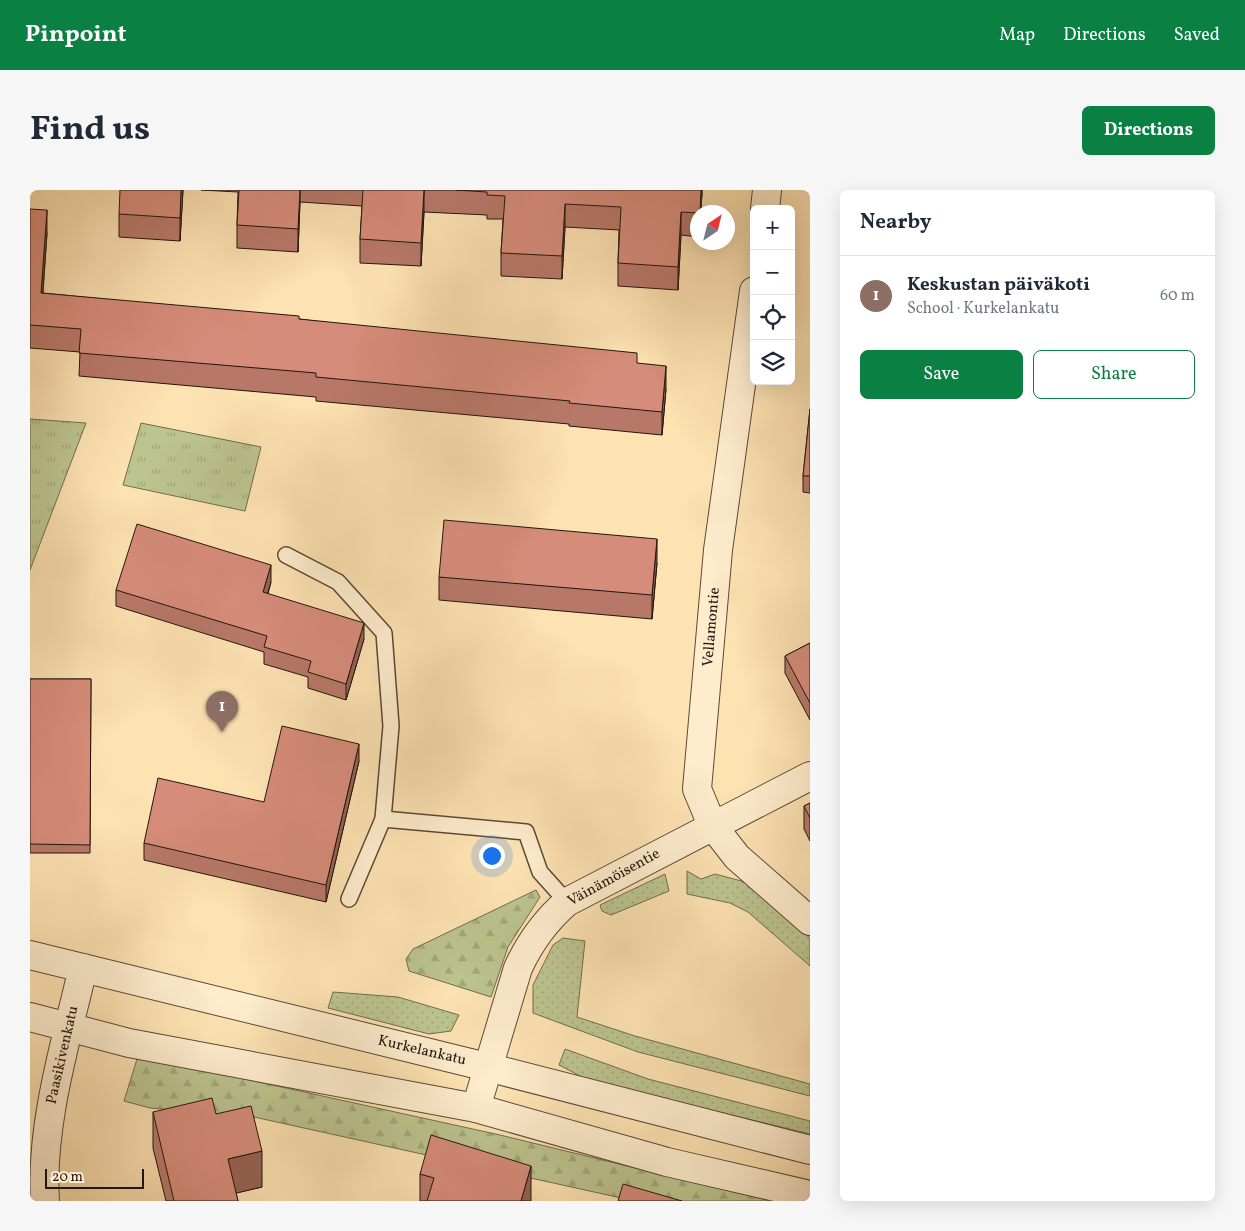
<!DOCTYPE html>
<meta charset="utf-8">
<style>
:root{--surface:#fff;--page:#f6f6f7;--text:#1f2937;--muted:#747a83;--line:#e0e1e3;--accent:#0b8043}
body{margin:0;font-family:Vollkorn,serif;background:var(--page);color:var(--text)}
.controls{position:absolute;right:15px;top:15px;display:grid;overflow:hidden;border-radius:8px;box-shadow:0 5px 20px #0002}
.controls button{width:45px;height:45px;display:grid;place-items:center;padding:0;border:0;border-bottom:1px solid var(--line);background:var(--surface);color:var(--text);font:25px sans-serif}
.compass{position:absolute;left:660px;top:15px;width:45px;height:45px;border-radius:50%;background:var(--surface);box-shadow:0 5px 20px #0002;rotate:35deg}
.scale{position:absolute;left:15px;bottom:12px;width:99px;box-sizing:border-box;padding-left:5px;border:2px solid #22160f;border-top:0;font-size:14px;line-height:18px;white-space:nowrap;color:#22160f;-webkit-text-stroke:4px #feeccd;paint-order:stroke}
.you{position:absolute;left:461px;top:665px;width:18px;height:18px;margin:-12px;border:4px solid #fff;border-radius:50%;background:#1a73e8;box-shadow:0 0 0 8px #1a73e833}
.badge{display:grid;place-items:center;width:32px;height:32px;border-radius:50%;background:var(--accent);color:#fff;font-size:16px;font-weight:700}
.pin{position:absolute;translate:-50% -41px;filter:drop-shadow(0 1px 2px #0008)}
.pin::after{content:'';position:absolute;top:26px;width:18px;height:15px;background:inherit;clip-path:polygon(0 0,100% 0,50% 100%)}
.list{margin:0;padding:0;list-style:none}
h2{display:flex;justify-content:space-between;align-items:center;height:65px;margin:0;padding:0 20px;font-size:21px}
h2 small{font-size:16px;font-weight:400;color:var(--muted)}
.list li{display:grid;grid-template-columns:32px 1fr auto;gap:15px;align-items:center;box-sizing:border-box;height:80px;padding:0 20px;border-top:1px solid var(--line)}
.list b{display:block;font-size:19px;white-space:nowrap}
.list p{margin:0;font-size:16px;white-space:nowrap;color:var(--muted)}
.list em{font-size:16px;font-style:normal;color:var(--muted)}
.actions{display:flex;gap:10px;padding:15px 20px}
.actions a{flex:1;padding:11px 0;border:1px solid var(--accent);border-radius:8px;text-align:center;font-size:18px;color:var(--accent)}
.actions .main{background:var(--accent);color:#fff}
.icon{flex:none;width:28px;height:28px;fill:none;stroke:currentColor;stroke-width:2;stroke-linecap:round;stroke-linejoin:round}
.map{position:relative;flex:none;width:780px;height:1011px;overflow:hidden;border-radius:8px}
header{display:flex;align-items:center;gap:30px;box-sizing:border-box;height:70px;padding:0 25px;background:var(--accent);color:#fff}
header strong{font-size:24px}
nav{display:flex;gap:28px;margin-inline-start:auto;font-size:18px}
.intro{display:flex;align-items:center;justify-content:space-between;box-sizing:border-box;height:120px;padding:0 30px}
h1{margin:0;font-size:35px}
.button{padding:12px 22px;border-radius:8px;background:var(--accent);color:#fff;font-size:18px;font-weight:700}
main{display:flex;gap:30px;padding:0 30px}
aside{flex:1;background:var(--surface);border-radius:8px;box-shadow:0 5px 20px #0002}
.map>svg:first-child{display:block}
.grass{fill:url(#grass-dots);stroke:#6f6d4f}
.forest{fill:url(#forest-firs);stroke:#6f6d4f}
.park{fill:url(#park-tufts);stroke:#6f6d4f}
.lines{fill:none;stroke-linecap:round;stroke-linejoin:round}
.service-casing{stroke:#594938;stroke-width:18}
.minor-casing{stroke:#594938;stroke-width:30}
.tertiary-casing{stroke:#594938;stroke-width:30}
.service{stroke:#feeccd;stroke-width:15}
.minor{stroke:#feeccd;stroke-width:28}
.tertiary{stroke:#feeccd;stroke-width:28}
.wall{fill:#b87869;stroke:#22160f}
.shaded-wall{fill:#966255;stroke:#22160f}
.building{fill:#d68c7a;stroke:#22160f}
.labels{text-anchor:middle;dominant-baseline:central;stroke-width:4;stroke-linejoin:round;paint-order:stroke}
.street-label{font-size:15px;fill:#22160f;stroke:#feeccd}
</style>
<header>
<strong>Pinpoint</strong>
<nav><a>Map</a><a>Directions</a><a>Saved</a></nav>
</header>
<div class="intro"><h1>Find us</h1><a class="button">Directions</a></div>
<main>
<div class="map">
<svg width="780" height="1011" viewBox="0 0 780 1011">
<defs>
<pattern id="grass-dots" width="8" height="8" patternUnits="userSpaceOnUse" patternTransform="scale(1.25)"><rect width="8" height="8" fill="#bcc48f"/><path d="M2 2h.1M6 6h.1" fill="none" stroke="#a1a87a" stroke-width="1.8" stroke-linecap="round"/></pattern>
<pattern id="forest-firs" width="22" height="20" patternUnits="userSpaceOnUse" patternTransform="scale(1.25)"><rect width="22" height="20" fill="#bcc48f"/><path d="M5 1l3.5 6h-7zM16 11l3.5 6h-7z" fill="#a1a87a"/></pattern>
<pattern id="park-tufts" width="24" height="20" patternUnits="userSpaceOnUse" patternTransform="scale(1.25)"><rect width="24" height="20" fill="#bcc48f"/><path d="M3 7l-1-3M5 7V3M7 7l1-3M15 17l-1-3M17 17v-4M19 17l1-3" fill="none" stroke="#a1a87a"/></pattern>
</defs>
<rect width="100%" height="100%" fill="#fde2b2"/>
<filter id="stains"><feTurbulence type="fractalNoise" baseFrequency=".004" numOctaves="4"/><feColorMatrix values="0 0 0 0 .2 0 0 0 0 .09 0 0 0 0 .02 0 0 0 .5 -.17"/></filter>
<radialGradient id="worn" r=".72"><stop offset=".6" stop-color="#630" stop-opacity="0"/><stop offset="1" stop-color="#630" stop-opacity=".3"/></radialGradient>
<g class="grass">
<polygon points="657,681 671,689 685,684 719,693 780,748 780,776 718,722 700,713 657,704"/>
<polygon points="635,684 639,701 581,725 572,721 570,715"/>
<polygon points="533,748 555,751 547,827 605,846 780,894 780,906 608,862 503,823 503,795 523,755"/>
<polygon points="303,802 368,807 429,825 421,841 399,844 298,818"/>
<polygon points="535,859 618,889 780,931 780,944 560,891 529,875"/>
</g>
<g class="forest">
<polygon points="506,700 510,707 478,757 461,807 379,781 376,769 383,759"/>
<polygon points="107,869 142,873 470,945 741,1011 605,1011 224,927 120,918 94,911"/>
</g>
<g class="park">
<polygon points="0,229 56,233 0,380"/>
<polygon points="111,233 231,257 215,321 93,295"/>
</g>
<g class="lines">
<g class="service-casing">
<g id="service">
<polyline points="256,365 308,392 354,443 361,536 353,629 319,709"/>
<polyline points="353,629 496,642 510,682 537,712"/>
</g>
</g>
<g class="minor-casing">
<g id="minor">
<polyline points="735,19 737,0"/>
<polyline points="724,101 688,360 667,599 682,635 707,667 780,731"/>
<path d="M446,918L488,778C500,752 515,731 537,712L780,586"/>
</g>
</g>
<g class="tertiary-casing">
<g id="tertiary">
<polyline points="0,765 457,877 780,960"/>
<polyline points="0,827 99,853 446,918 637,972 780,1005"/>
<path d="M15,1011C10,936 36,851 53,778"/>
</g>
</g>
<use href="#service" class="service"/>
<use href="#minor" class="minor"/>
<use href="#tertiary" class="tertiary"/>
</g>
<g class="wall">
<polygon points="153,0 150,51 89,47 89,24"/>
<polygon points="171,0 672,0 672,7 668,22 668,47 651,45 648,100 588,96 588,73 589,40 535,37 532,89 471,86 471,63 473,29 457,29 457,25 394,22 391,76 330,73 330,49 332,16 270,12 268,62 207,58 207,35 208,2"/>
<polygon points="0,19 17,43 13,103 269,129 607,173 636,199 632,245 539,236 539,234 286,211 286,207 49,186 50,162 0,158"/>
<polygon points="780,219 780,303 773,302 773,286"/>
<polygon points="627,373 622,429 409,410 409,387"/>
<polygon points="241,392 238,404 334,449 316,510 278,498 278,487 234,474 234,462 86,416 86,400"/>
<polygon points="780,453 780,530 755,483 755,466"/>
<polygon points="0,489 61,489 60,663 0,663"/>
<polygon points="329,571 296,712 114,670 114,653 234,612"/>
<polygon points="780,613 780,651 774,639 774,616"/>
<polygon points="123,922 186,924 232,997 206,1003 208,1011 136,1011 123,958"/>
<polygon points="390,984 501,1011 390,1011"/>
</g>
<g class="shaded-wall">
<polygon points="151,0 153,0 150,51 150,28"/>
<polygon points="270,0 270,12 268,62 268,39"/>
<polygon points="394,0 394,22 391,76 391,53"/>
<polygon points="671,0 672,0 671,22 670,22"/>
<polygon points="535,14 535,37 532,89 532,66"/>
<polygon points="17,20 17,43 11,126 11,103"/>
<polygon points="651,22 651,45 648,100 648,77"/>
<polygon points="636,176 636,199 632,245 632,222"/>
<polygon points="627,349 627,373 622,429 622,405"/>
<polygon points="241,375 241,392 233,419 233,402"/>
<polygon points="334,433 334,449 316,510 316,494"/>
<polygon points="329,554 329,571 296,712 296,695"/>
<polygon points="232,961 232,997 198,1005 198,969"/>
<polygon points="501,976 501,1011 491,1011"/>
</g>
<g class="building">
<polygon points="90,0 151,0 150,28 89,24"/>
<polygon points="209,0 270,0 268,39 207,35"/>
<polygon points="333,0 394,0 391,53 330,49"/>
<polygon points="426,0 671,0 670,22 668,22 668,23 651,22 648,77 588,73 591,17 535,14 532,66 471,63 475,6 457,5 457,2"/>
<polygon points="0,19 17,20 11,103 269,126 269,129 607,163 607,173 636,176 632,222 539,213 540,211 286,187 286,183 49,163 51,139 0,135"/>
<polygon points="780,219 780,286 773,286"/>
<polygon points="414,330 627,349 622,405 409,387"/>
<polygon points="107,334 241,375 233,402 334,433 316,494 278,482 281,471 234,457 237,446 86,400"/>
<polygon points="780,453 780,513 755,466"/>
<polygon points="0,489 61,489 60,655 0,654"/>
<polygon points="252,536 329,554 296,695 114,653 128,588 234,612"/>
<polygon points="780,613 780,628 774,616"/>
<polygon points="182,908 186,924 221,916 232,961 198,969 208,1011 144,1011 123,922"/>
<polygon points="401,945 501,976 491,1011 397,1011 404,988 390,984"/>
<polygon points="593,994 652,1011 588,1011"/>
</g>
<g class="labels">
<g class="street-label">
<text transform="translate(682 437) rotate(-85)">Vellamontie</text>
<text transform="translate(584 688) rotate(-29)">Väinämöisentie</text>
<text transform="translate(392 861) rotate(13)">Kurkelankatu</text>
<text transform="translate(33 865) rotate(-77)">Paasikivenkatu</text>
</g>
</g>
<rect width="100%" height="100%" filter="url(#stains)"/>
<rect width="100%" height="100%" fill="url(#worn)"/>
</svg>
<div class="controls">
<button>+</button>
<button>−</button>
<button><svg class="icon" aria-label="locate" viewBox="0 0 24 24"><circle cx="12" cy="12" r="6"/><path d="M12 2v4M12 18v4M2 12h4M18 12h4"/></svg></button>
<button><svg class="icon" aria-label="layers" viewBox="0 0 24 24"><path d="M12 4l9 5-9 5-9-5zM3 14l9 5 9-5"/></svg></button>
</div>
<svg class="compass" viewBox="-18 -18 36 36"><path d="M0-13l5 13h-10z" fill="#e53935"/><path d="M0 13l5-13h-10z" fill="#747a83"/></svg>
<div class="scale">20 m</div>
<div class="you"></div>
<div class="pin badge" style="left:192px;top:542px;background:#8d6e63">1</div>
</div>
<aside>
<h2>Nearby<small></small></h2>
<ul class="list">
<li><span class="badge" style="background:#8d6e63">1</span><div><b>Keskustan päiväkoti</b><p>School · Kurkelankatu</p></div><em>60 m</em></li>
</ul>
<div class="actions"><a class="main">Save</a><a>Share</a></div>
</aside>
</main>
